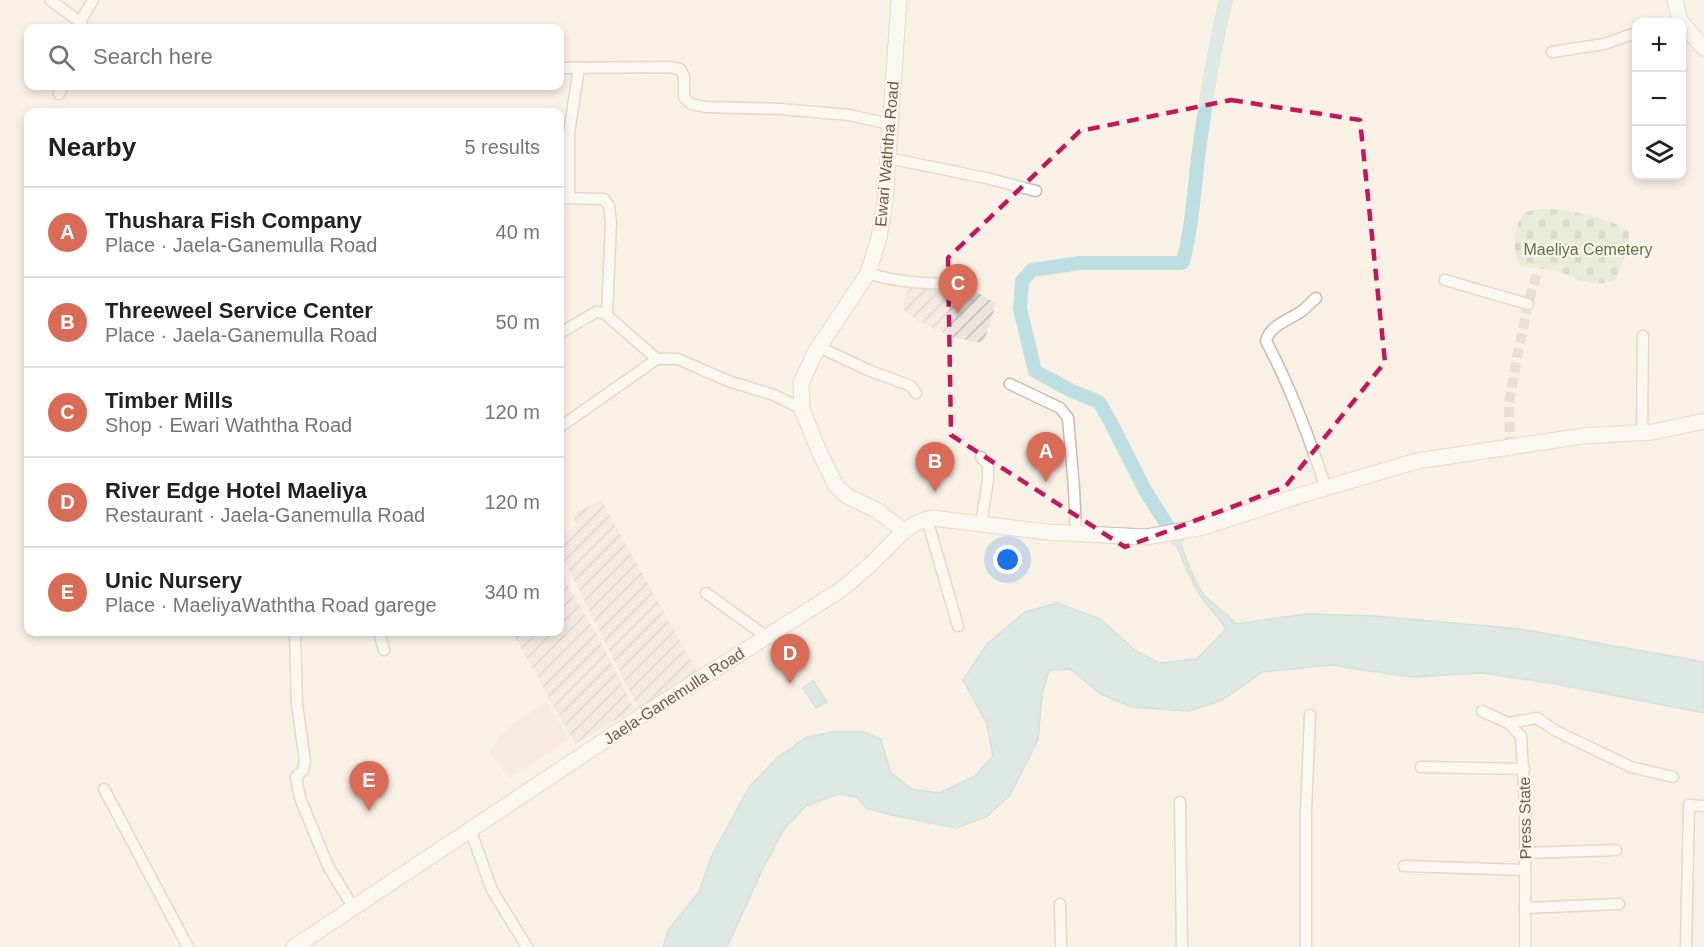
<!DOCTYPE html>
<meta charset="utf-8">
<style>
:root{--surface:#fff;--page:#f2f2f2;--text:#202124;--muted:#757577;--line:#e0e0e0;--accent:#d96c57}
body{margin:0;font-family:Helvetica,sans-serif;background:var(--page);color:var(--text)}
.controls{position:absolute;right:18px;top:18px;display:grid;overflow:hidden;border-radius:12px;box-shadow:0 3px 9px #0003}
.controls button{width:54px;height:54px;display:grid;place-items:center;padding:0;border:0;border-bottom:2px solid var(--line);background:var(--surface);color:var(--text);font:30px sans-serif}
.you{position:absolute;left:1008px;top:560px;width:21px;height:21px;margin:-15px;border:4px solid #fff;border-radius:50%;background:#1a73e8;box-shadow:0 0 0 9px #1a73e833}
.badge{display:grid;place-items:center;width:39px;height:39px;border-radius:50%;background:var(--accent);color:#fff;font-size:20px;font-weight:700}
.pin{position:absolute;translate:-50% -50px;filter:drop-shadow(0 2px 3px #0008)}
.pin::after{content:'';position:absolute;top:32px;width:21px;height:18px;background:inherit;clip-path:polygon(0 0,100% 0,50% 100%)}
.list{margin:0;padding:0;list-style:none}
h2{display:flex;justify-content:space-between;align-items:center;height:78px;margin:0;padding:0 24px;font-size:26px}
h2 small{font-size:20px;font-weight:400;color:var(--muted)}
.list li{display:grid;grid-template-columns:39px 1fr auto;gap:18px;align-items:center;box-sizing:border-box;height:90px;padding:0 24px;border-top:2px solid var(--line)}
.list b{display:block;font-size:22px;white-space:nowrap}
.list p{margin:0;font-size:20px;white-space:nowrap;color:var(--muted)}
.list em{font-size:20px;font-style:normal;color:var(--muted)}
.icon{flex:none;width:33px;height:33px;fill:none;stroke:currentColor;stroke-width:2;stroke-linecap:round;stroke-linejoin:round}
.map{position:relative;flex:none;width:1704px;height:947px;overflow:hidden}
.search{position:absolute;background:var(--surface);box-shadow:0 3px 9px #0003;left:24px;top:24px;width:540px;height:66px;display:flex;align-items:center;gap:15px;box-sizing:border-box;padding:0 21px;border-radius:12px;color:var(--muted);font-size:22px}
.panel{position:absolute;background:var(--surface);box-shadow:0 3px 9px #0003;left:24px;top:108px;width:540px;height:528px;border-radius:12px}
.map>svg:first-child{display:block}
.commercial{fill:#f9e2db}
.industrial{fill:url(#industrial-furrows)}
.cemetery{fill:url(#cemetery-stones)}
.water{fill:#bddfe2;stroke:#a4ced3;stroke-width:1.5}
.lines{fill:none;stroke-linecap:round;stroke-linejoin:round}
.canal{stroke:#bddfe2;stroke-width:14}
.street-tunnel{stroke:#d8cbc0;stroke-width:10;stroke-dasharray:10 5;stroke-linecap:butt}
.street-casing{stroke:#cbb9ad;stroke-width:13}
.secondary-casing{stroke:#cfbbae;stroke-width:17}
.street{stroke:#fff;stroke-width:10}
.secondary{stroke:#fff;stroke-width:15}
.marked{fill:none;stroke:#c2185b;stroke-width:4.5;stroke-dasharray:12 8;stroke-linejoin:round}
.labels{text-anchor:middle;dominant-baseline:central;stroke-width:4.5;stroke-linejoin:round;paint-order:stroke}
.street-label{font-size:16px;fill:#71584d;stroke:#fdf5ec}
.park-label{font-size:16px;fill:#577646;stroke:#fdf5ec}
</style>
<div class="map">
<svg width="1704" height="947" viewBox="0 0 1704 947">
<defs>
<pattern id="industrial-furrows" width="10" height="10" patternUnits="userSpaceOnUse" patternTransform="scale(1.5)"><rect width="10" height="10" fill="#ebe4e0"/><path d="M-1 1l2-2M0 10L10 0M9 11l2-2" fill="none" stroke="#c3bcb8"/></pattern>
<pattern id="cemetery-stones" width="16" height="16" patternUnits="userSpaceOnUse" patternTransform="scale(1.5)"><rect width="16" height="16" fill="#d5e6c6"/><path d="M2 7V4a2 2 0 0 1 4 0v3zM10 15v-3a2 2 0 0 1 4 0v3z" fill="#b1bda3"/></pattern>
</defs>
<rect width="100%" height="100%" fill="#faf1e6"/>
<polygon class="commercial" points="546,701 570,739 509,778 488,750 495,744 508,728"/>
<g class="industrial">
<polygon points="912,284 937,288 948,295 954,296 958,286 969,288 996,303 985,339 981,342 977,342 952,337 920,322 904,310 903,300"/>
<polygon points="601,500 698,673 639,710 564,560 560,562 560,536 577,525 572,515"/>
<polygon points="560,572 597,635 634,709 575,744 512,632 560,632"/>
</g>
<path class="cemetery" d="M1541,209C1570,209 1602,216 1628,230C1632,243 1620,268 1615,281L1597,284L1579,280L1560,272L1521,265C1513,256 1514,237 1517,226C1519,221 1522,216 1525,212Z"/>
<g class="water">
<path d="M1179,539C1186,557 1192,579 1204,595C1213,606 1228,612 1235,624L1306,614L1373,616L1521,629L1704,662V713L1556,684L1483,673L1411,677L1330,665L1263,672L1222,700L1189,711L1132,707L1101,694L1070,669L1049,670L1042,694L1038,740L1010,795L986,817L956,828L892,815L866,808L857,797L838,794L806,806L784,829L762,870L727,947H663L669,929L699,892L712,855L750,786L778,757L805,738L832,732H864L881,739L890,772L912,789L940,793L975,776L993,756L987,724L963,680L987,644L1025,612L1057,603L1100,619L1136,651L1159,663L1197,659L1226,629C1217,614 1205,605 1197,590C1188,574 1182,557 1174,541Z"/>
<polygon points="813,681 827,702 816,708 803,688"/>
</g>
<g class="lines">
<path class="canal" d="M1177,540L1146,492L1109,419L1099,402L1072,391L1035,371L1020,309L1022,281L1032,270L1080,263H1180L1183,262C1192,227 1194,193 1198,158C1205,105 1213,52 1226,0"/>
<polyline class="street-tunnel" points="1510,447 1509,403 1517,357 1528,304 1537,273"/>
<g class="street-casing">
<g id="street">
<polyline points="50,0 80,22 83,28"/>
<polyline points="80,22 93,0"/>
<polyline points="1552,52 1604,44 1636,33"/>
<polyline points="560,68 669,67 680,69 684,76 684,97 691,104 706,107 781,109 849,115 890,124"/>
<polyline points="59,94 63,86"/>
<polyline points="888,158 986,178 1036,191"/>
<polyline points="560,198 604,199 609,206 611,222 607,315"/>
<polyline points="569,198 569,133 579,68"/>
<path d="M868,273C900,284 933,283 966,285"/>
<polyline points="1445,280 1528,304"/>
<path d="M1316,298C1311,302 1307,307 1302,311C1289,320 1270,325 1266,341C1291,388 1309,438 1326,488"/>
<polyline points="560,333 596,312 604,313 657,359 678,359 728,381 774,395 802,409"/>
<polyline points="819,347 868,370 911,386 916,393"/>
<polyline points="1010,384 1060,408 1068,418 1074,488 1076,533"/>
<polyline points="560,427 657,359"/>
<polyline points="1642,433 1643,336"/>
<polyline points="981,457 988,465 988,480 981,524"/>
<polyline points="927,519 958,626"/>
<polyline points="706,593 767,637"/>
<polyline points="295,632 297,704 305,761 303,770 296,777 300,798 328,866 353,907"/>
<polyline points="379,632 384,650"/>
<polyline points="1482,711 1508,723 1521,736 1525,804 1525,947"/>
<polyline points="1508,723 1537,718 1556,731 1631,767 1673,777"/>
<polyline points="1421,767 1524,769"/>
<polyline points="104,789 188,947"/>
<polyline points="1180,802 1182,947"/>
<polyline points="470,829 492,890 527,947"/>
<polyline points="1525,853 1616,850"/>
<polyline points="1404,866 1525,870"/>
<polyline points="1060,904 1061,947"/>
<polyline points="1525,908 1619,904"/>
<polyline points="1306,947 1306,812 1310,715"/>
<polyline points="1686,947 1689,805 1704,806"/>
</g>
</g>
<g class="secondary-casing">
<g id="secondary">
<polyline points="899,0 885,201 879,238 868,273 816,351 801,383 802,409 818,449 836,486 847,496 876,510 903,530"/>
<polyline points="1675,0 1680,21 1704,48"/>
<path d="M294,947L638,718L839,591C854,579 869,567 882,553C899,537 907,523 932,518L1047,532L1146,537L1204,527L1298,496L1417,461L1583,436L1653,432L1704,421"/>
</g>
</g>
<use href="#street" class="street"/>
<use href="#secondary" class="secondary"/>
</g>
<path d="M0 0H1704V947H0ZM1231,100L1360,120L1385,362L1285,487L1125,547L951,435L948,258L1080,131Z" fill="#faf1e6" fill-opacity=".55" fill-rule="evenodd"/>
<path class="marked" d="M1231,100L1360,120L1385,362L1285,487L1125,547L951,435L948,258L1080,131Z"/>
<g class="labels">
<g class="street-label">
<text transform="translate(887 154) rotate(-85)">Ewari Waththa Road</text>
<text transform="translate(674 696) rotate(-33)">Jaela-Ganemulla Road</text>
<text transform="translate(1525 818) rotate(-91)">Press State</text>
</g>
<g class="park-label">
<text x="1588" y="249">Maeliya Cemetery</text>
</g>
</g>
</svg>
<div class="controls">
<button>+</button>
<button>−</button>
<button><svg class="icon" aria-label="layers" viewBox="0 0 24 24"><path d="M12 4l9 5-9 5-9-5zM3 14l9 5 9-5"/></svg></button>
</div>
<div class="you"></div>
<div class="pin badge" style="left:1046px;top:482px">A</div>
<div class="pin badge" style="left:935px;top:492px">B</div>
<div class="pin badge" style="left:958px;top:314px">C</div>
<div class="pin badge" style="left:790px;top:684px">D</div>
<div class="pin badge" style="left:369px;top:811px">E</div>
<div class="search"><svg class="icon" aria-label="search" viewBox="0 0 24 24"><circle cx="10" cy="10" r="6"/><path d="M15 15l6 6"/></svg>Search here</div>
<section class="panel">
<h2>Nearby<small>5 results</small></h2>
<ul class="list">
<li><span class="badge">A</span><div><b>Thushara Fish Company</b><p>Place · Jaela-Ganemulla Road</p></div><em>40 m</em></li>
<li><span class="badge">B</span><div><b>Threeweel Service Center</b><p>Place · Jaela-Ganemulla Road</p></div><em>50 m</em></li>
<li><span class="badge">C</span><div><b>Timber Mills</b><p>Shop · Ewari Waththa Road</p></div><em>120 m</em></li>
<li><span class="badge">D</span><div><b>River Edge Hotel Maeliya</b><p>Restaurant · Jaela-Ganemulla Road</p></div><em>120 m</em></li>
<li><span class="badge">E</span><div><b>Unic Nursery</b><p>Place · MaeliyaWaththa Road garege</p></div><em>340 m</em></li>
</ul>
</section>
</div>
